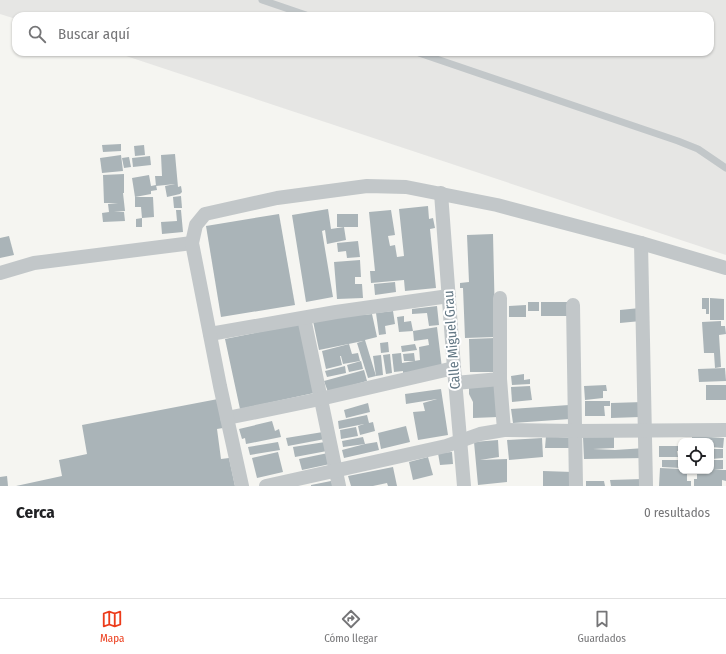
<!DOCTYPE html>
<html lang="es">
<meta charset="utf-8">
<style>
:root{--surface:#fff;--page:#f2f2f2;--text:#202124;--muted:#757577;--line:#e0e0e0;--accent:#ec3b1a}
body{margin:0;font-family:"Fira Sans Condensed",sans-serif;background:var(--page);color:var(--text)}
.controls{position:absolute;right:12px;bottom:12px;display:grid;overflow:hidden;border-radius:8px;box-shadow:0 1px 3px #0004}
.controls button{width:36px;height:36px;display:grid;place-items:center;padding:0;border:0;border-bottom:1px solid var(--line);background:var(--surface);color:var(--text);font:20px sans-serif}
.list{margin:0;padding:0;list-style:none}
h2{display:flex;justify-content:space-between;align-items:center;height:52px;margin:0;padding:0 16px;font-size:17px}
h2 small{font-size:13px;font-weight:400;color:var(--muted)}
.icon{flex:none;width:22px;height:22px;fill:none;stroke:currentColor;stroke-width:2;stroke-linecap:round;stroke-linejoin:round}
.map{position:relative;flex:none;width:726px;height:486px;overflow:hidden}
.search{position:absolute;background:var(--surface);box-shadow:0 1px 3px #0004;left:12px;right:12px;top:12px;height:44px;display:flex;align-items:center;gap:10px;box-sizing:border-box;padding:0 14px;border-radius:12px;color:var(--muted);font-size:15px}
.sheet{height:112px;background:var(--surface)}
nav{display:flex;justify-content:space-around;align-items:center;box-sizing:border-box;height:56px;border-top:1px solid var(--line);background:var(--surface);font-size:11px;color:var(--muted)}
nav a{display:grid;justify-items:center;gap:2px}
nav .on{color:var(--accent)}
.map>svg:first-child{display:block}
.built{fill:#e6e6e4}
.building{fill:#aab4b8}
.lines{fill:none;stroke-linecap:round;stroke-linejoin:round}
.lane{stroke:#c2c7c9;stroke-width:7}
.street{stroke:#c2c7c9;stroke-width:14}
.labels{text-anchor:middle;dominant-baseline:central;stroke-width:4;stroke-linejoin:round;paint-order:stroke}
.street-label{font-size:14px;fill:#627784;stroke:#fff}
</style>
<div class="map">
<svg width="726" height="486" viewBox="0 0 726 486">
<rect width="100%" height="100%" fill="#f5f5f1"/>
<polygon class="built" points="0,0 726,0 726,255 114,52 710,52 710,16 16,16 16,19 0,14"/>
<g class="building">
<polygon points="121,144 121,151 103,152 102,145"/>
<polygon points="144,145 145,155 135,156 134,146"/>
<polygon points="175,154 178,187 181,186 182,192 180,194 167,197 165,186 175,184 156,186 155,176 162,176 161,155"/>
<polygon points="121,155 123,171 102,173 100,158"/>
<polygon points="150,156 151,165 133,167 132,158"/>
<polygon points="129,157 131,167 124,168 122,158"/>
<polygon points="124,174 124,193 123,193 125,211 114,212 124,212 125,221 103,222 102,213 109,212 108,204 118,203 104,203 103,175"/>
<polygon points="149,175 151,186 156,185 157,190 151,191 151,194 135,197 153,197 154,217 142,218 141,207 135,207 135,197 132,178"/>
<polygon points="181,196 182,208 174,208 173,197"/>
<polygon points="428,206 429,219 433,218 435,228 430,229 436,288 405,291 404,280 371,283 370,271 375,271 369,212 391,210 395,235 388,236 390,246 395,245 397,257 404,256 399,209"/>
<polygon points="328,209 331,229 344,227 346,240 327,244 325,230 322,231 333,297 306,302 292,215"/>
<polygon points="176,210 181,210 183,232 162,234 161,222 177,221"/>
<polygon points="279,214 295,305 221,317 206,226"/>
<rect x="337" y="214" width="21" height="13"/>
<polygon points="142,218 142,227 136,227 136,219"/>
<polygon points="493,234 495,321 497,326 493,326 493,333 495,333 495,337 465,338 463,288 460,288 460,283 469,282 467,235"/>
<polygon points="9,236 14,255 0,258 0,238"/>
<polygon points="358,241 360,257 347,258 346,251 338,252 337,243"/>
<polygon points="360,260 361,277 355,277 355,284 362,284 363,298 337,299 334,262"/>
<polygon points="395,282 396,292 375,295 374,284"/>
<polygon points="702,298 709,298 709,314 706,314 706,309 702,309"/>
<polygon points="710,298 724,299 724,320 710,320"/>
<rect x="528" y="302" width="11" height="9"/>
<rect x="541" y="302" width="28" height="14"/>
<polygon points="526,305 526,317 509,317 509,306"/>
<polygon points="437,306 439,325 429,326 427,313 412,314 412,309"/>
<polygon points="640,308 641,321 620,323 620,310"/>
<polygon points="363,310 364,315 372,314 377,337 365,340 376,376 368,378 357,343 363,341 319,350 313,321"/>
<polygon points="393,311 395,324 385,326 386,334 379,335 376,313"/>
<polygon points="404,316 404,322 411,321 413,331 399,332 397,317"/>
<polygon points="721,321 721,326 725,326 726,334 719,335 721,367 715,368 714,353 704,353 702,322"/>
<polygon points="299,324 314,393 240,409 225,339"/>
<polygon points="437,327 442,368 403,373 403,371 394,372 392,354 401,353 402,363 420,360 419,347 429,345 428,339 414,341 413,331"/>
<polygon points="495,338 496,372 470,372 469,339"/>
<polygon points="388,342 389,352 381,353 380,343"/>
<polygon points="349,344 352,354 358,353 360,361 343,364 341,356 340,356 342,365 326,369 322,351"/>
<polygon points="415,344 417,350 402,352 401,346"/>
<polygon points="414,353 415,361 404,361 403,354"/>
<polygon points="390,354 392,373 386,374 383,355"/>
<polygon points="381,355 383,375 376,376 373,356"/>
<polygon points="361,361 363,369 349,372 347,365"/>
<polygon points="345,366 346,373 327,377 325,371"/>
<polygon points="725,368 726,381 699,382 698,369"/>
<polygon points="364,370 367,381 328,392 324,381"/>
<polygon points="524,374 524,380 530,379 530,384 512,385 511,376"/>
<polygon points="496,384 498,417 473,418 473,402 469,394 469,386"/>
<polygon points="606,385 607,391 603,391 603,398 585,400 584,386"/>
<rect x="706" y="385" width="20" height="15"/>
<polygon points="530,386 532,400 512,402 511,387"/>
<polygon points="441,389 448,435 418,440 413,412 425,411 423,403 437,399 406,404 405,394"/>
<polygon points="218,399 223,428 217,429 221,459 229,458 235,486 16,486 62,476 59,460 87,454 82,425"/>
<polygon points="585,401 610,401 610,406 604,406 605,416 585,416"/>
<polygon points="643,402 640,417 611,418 611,403"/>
<polygon points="368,403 370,412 346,418 344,410"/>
<polygon points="569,405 570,419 513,423 511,409"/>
<polygon points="367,415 369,423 373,422 375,431 360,435 358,426 364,424 339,429 338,421"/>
<polygon points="272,421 275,431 279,429 281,437 246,444 245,438 242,439 239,429"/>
<polygon points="406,426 410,442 381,449 378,433"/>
<polygon points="356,427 358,436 341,439 340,430"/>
<polygon points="323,432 325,439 288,446 286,438"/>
<polygon points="546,436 570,438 570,448 545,448"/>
<polygon points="692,436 724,438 723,448 711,447 711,441 692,441"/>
<polygon points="363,437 365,444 377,442 379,450 344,458 342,450 365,444 343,447 342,441"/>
<polygon points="583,437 614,437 614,448 593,449 615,450 645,448 645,458 584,459"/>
<polygon points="542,438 543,457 509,460 507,440"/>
<polygon points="498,440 499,457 480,460 507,459 507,482 478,485 474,442"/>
<polygon points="278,442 280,450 250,455 248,447"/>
<polygon points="325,442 327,451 295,457 293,447"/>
<polygon points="659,446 681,446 681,451 677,451 678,457 659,457"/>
<polygon points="711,449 723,449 723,458 711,459"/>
<polygon points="278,452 283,472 257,478 252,458"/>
<polygon points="452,452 453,464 440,465 438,453"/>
<polygon points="328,453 330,464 302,470 299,459"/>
<polygon points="428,457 433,475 413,480 409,462"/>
<polygon points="662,460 681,460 681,468 662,467"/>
<polygon points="711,460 723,460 723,469 714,470 726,470 726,481 722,480 722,486 694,486 694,479 697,479 697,471 711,471"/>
<polygon points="393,467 397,486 388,486 387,483 373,486 351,486 348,476"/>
<polygon points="660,468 681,469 681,471 687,471 687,481 691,481 691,486 659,486"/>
<polygon points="543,471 573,472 573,486 543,486"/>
<polygon points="7,476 8,486 0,486 0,477"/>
<polygon points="643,479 643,486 611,486 610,480"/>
<polygon points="331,481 333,486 311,486 311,485"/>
<polygon points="586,481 604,481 605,486 586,486"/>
</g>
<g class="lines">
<g class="lane">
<polyline points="262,0 309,16"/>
<polyline points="416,52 678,141 698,149 726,168"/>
</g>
<g class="street">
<polyline points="441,193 454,368 464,486"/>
<polyline points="641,243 646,486"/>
<polyline points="0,273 34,263 192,243"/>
<polyline points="500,298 500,379 504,430"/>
<polyline points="573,305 576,486"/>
<polyline points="304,318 339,486"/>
<polyline points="210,334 336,312 449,296"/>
<polyline points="455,383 500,379"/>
<polyline points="227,418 320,399 454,368"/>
<polyline points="242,486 220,386 192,243 196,225 205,214 277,198 367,186 406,187 497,205 641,243 726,268"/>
<polyline points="266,486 446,446 480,434 504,430 575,431 726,430"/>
</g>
</g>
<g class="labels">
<g class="street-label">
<text transform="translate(452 340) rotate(-94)">Calle Miguel Grau</text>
</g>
</g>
</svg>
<div class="controls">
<button><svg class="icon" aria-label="locate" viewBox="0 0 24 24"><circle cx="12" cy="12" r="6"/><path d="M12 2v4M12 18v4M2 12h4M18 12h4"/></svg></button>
</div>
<div class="search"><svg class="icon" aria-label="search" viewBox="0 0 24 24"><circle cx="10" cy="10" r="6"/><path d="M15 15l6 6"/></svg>Buscar aquí</div>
</div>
<section class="sheet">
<h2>Cerca<small>0 resultados</small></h2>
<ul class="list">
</ul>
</section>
<nav>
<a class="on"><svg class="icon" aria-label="map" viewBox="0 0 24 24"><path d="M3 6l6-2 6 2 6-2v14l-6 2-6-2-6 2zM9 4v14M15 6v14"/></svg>Mapa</a>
<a><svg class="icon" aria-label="directions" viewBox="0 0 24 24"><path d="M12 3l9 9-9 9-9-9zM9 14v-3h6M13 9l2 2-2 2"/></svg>Cómo llegar</a>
<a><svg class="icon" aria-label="saved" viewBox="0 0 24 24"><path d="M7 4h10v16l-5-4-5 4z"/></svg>Guardados</a>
</nav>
